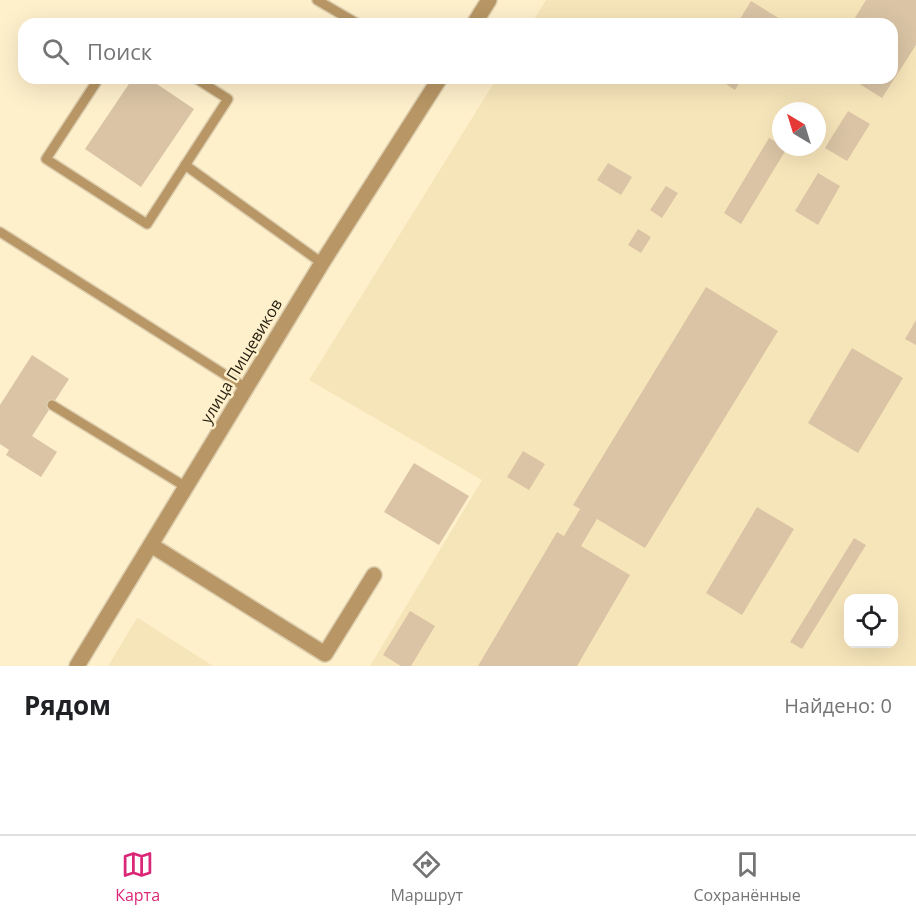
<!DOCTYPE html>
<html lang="ru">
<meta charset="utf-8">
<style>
:root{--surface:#fff;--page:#f2f2f2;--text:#202124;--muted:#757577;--line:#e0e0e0;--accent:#db2777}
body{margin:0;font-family:"Open Sans",sans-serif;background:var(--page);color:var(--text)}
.controls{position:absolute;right:18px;bottom:18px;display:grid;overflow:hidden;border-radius:12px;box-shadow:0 6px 24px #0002}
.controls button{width:54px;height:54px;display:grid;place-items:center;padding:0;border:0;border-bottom:2px solid var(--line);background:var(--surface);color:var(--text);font:30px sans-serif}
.compass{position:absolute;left:772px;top:102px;width:54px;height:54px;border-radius:50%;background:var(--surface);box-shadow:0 6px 24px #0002;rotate:322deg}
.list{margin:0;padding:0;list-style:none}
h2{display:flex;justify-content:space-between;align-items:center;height:78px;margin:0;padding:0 24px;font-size:26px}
h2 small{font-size:20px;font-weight:400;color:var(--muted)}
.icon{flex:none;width:33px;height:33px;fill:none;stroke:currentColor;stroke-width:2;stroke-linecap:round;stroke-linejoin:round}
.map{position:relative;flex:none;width:916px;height:666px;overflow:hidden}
.search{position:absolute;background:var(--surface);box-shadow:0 6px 24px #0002;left:18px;right:18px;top:18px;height:66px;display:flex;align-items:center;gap:15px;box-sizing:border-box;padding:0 21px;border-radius:18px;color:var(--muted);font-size:22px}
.sheet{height:168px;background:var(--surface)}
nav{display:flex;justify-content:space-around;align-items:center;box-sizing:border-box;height:84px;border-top:2px solid var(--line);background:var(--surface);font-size:16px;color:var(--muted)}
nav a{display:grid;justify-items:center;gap:3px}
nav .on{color:var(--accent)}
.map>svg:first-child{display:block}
.built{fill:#f7e5ba;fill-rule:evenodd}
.building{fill:#dac4a5}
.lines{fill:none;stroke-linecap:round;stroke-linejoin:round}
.lane-casing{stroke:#dcceae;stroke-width:12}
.street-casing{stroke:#dcceae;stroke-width:18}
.lane{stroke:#b89665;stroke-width:9}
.street{stroke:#b89665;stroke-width:15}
.labels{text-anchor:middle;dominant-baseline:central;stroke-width:5;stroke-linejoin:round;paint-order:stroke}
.street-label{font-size:16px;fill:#241e11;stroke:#fff0cc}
</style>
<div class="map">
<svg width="916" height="666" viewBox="0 0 916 666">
<rect width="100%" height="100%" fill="#fff0cc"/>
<g class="built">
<path d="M546,0H916V666H370L482,480L309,380L497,78H892V24H531ZM781,111H817V147H781ZM848,598H894V644H848Z"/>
<polygon points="137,618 138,618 213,666 108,666"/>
</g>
<g class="building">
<polygon points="866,0 916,0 916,45 882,98 850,78 892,78 892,24 851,24"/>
<polygon points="751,1 780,19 788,24 737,24"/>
<polygon points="133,78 148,78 194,109 141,187 85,149"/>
<polygon points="717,78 742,78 735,90"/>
<polygon points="848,111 870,124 847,161 825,148"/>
<polygon points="769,138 787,148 741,224 724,213"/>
<polygon points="608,163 632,177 621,195 597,180"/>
<polygon points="818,173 840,186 818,225 795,211"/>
<polygon points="666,186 678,193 662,218 650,210"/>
<polygon points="638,229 651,237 641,253 628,245"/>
<polygon points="706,287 778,331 645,548 597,519 581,546 630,575 577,666 478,666 557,532 564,536 580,509 573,505"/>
<polygon points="916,320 916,345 905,339"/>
<polygon points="852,348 903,378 858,453 808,423"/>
<polygon points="32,355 69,379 32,436 57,452 41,477 6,455 9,450 0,444 0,405"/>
<polygon points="523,451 545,464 529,490 507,477"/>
<polygon points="414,463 469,496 439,545 384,512"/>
<polygon points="757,507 794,529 742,615 706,593"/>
<polygon points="854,538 866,545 802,649 790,642"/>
<polygon points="410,611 435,626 411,666 401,666 383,655"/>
</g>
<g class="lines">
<g class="lane-casing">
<g id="lane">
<polyline points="317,0 358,24"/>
<polyline points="99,78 46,159 147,224 228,99 195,78"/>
<polyline points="185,165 322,263"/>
<polyline points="0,232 246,388"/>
<polyline points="52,405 186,487"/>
</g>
</g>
<g class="street-casing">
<g id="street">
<polyline points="474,24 489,0"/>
<polyline points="151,545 325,654 374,575"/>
<polyline points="77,666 322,263 440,78"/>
</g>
</g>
<use href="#lane" class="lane"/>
<use href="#street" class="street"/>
</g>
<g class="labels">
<g class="street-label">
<text transform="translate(241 361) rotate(-59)">улица Пищевиков</text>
</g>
</g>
</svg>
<div class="controls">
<button><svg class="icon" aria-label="locate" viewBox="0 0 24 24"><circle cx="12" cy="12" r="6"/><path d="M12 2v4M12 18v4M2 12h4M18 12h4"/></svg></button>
</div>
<svg class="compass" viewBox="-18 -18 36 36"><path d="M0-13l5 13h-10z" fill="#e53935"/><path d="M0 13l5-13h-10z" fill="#757577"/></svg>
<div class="search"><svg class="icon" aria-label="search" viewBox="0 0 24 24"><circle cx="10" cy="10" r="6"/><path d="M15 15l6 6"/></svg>Поиск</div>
</div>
<section class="sheet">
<h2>Рядом<small>Найдено: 0</small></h2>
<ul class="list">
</ul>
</section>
<nav>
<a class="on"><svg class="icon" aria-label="map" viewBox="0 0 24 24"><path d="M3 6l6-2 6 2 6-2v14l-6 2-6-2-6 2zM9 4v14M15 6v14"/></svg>Карта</a>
<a><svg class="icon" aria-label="directions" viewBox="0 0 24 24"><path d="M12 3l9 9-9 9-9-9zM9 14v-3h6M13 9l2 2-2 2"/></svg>Маршрут</a>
<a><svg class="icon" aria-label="saved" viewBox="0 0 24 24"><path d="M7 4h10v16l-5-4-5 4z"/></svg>Сохранённые</a>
</nav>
